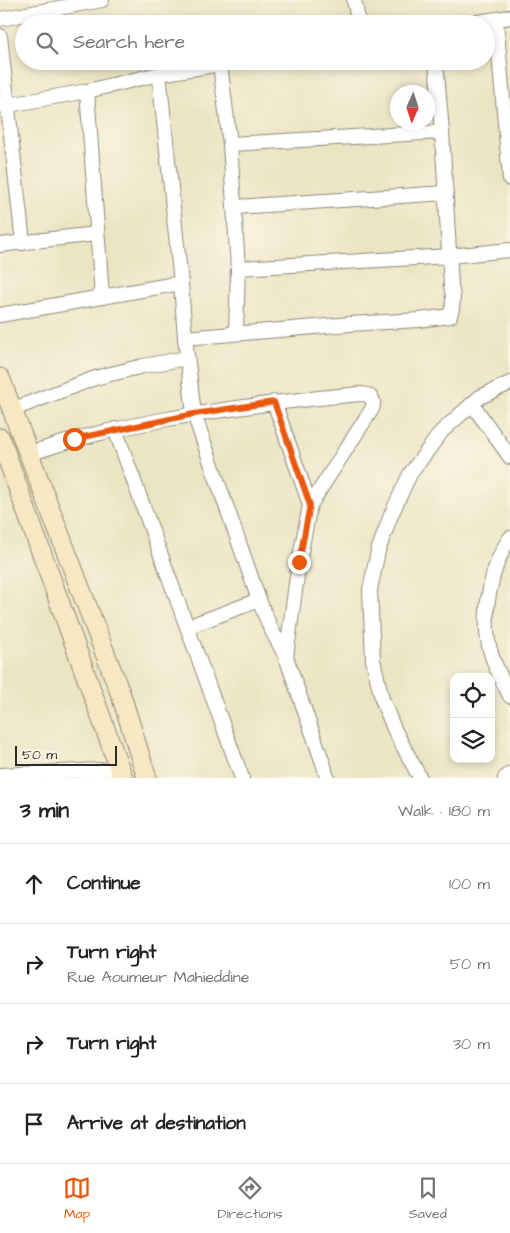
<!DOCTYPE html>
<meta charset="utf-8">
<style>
:root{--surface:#fff;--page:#f2f2f2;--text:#222;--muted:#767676;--line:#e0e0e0;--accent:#ea580c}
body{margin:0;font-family:"Architects Daughter",sans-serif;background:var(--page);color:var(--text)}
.controls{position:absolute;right:15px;bottom:15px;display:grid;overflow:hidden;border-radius:10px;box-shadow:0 2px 8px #0003}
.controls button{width:45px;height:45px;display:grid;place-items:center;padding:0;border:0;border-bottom:1px solid var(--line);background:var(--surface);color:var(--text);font:25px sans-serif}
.compass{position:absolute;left:390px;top:85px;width:45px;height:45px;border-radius:50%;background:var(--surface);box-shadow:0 2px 8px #0003;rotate:183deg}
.scale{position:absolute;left:15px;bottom:12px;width:102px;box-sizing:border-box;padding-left:5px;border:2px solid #2b2b2b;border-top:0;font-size:14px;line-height:18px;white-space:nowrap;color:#2b2b2b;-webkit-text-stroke:4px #fcf5e5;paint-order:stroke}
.stop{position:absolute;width:15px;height:15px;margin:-11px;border:4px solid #ea580c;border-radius:50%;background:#fff}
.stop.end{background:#ea580c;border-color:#fff;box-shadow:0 1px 5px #0008}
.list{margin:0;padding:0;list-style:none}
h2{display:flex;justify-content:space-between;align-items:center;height:65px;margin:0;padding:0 20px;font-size:21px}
h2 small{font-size:16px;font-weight:400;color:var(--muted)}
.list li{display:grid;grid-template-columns:32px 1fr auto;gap:15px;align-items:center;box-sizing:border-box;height:80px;padding:0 20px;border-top:1px solid var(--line)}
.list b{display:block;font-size:19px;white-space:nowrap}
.list p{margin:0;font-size:16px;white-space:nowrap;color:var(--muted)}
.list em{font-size:16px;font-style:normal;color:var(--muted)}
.icon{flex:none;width:28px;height:28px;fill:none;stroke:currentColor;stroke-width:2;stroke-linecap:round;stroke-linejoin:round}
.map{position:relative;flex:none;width:510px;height:778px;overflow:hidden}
.search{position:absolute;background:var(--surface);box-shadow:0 2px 8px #0003;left:15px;right:15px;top:15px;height:55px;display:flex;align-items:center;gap:12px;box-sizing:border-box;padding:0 18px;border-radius:28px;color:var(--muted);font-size:19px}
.sheet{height:385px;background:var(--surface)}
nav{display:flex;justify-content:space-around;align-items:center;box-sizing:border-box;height:70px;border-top:1px solid var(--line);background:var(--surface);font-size:14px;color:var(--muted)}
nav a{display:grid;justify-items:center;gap:2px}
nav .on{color:var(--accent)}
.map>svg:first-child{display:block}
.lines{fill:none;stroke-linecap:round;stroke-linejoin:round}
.street-casing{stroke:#8c8878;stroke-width:16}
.secondary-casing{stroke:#8c8878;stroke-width:21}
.street{stroke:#fff;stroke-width:14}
.secondary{stroke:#f7e8c3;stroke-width:19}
.route{stroke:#ea580c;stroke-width:6}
</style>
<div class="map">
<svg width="510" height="778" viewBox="0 0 510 778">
<rect width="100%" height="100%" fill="#fcf5e5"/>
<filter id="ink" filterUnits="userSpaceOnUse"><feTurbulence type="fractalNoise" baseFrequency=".02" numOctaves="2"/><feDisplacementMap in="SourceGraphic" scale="10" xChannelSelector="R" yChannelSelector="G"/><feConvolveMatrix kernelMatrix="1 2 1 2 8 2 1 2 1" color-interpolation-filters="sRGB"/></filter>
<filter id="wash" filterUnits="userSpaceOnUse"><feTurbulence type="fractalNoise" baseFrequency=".0096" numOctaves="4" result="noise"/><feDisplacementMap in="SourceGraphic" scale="20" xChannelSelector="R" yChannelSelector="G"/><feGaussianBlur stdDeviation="1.12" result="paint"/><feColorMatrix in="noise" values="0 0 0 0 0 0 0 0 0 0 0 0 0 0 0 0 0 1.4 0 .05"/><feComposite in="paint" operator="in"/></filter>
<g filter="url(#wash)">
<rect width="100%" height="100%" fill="#ece5c4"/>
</g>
<g filter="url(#ink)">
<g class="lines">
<g class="street-casing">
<g id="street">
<polyline points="354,0 359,24"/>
<polyline points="0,19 102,0"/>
<polyline points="496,20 510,179"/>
<polyline points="464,24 510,17"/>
<polyline points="0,36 23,243"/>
<polyline points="220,64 230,144 238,268 236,333"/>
<polyline points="159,74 181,283 185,338 194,414 259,600 270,627 286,657"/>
<polyline points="87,91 102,296"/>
<polyline points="0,105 9,105 87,91 159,74 239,61"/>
<polyline points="230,144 442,132"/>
<polyline points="235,207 446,193"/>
<polyline points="0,245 96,234"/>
<polyline points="238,268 450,256 510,250"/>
<polyline points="0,315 181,283"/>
<path d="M185,338L350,324L419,320L450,316C454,305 454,297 451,286L442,132L436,61"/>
<polyline points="274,402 310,505"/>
<polyline points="472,404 510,457"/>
<polyline points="11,410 95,378 143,366 187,358"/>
<polyline points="115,429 242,778"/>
<path d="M29,454C74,438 115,429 162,420C228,408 293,400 360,394C369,394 376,398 372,409L310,505L299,562L286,657L324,766L327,778"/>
<path d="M510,538C491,565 482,613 489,646C493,664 502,680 510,696"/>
<polyline points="187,627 259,600"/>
<polyline points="0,775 121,769"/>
<polyline points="420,778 394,729 382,699 373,660 370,590 378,551 391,515 410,474 442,431 480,397 510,383"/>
<polyline points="505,778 510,774"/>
</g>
</g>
<g class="secondary-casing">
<g id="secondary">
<polyline points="0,378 121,695 147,778"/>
<polyline points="0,438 123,778"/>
</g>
</g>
<use href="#street" class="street"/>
<use href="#secondary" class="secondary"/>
</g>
</g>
<g class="lines" filter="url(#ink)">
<polyline class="route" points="74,439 194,414 274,402 310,505 299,562"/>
</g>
</svg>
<div class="controls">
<button><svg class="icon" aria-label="locate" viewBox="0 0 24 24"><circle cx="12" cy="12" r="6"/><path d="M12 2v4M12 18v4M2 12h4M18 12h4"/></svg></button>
<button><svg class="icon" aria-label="layers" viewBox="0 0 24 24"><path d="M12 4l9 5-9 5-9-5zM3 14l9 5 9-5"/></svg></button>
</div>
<svg class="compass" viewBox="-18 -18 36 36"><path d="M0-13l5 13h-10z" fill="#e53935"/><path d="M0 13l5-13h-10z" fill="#767676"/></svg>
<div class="scale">50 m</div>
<div class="stop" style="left:74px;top:439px"></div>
<div class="stop end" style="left:299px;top:562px"></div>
<div class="search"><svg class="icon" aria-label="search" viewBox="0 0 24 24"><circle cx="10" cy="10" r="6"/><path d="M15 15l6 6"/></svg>Search here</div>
</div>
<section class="sheet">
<h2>3 min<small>Walk · 180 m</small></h2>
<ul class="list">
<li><svg class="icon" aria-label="ahead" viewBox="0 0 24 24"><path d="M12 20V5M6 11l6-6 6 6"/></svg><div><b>Continue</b></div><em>100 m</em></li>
<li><svg class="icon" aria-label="right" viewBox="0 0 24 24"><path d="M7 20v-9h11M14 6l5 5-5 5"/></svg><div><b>Turn right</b><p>Rue Aoumeur Mahieddine</p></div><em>50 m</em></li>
<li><svg class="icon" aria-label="right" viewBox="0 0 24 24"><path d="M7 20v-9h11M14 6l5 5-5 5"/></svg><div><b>Turn right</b></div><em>30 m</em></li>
<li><svg class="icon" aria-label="arrive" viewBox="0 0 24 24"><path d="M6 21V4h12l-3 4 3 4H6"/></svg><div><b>Arrive at destination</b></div></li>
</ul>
</section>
<nav>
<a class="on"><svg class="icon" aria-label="map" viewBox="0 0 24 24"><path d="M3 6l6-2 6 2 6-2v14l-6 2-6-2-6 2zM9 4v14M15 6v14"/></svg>Map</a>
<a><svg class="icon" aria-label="directions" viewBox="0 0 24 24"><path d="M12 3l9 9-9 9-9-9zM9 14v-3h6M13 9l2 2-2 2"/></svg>Directions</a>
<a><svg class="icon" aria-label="saved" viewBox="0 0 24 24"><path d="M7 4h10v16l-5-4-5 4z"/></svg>Saved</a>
</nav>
